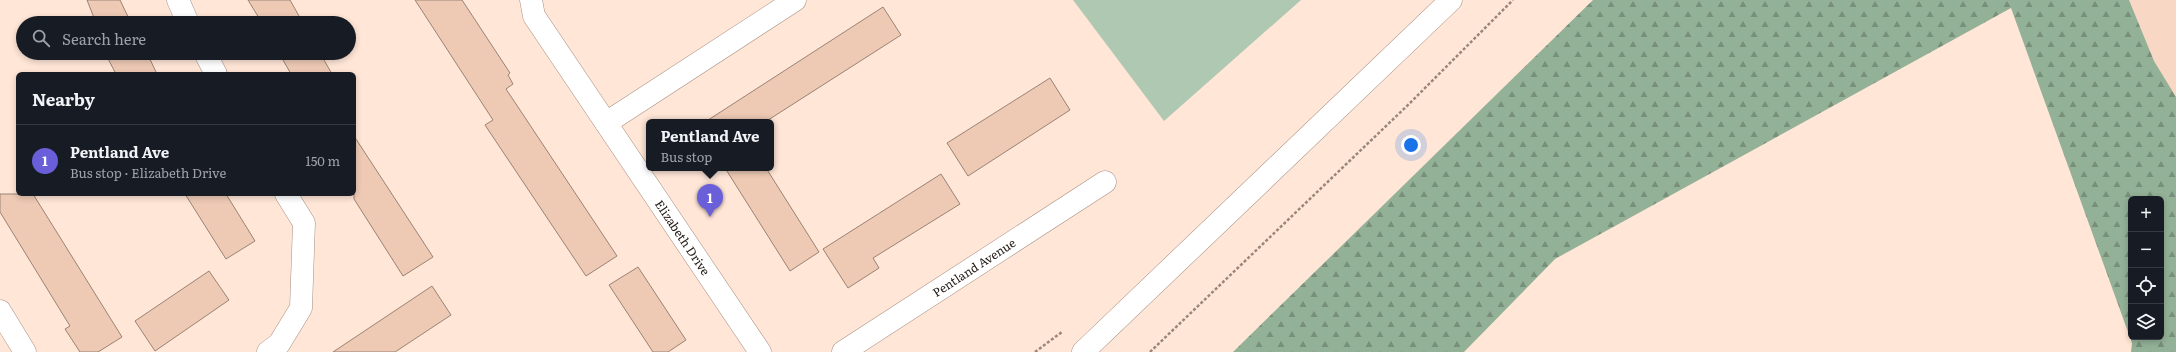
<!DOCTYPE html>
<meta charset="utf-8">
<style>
:root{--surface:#171b24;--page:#20242c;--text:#f1f3f6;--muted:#9ea1a6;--line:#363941;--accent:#6b5fd9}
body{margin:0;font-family:Literata,serif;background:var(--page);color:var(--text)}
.controls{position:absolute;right:12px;bottom:12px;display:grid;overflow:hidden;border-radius:6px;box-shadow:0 2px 6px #0003}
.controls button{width:36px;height:36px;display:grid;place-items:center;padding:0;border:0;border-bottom:1px solid var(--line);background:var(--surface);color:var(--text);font:20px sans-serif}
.you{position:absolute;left:1411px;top:145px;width:14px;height:14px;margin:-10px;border:3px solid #fff;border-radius:50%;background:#1a73e8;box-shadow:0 0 0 6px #1a73e833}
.badge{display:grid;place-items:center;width:26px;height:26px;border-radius:50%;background:var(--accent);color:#fff;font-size:13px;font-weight:700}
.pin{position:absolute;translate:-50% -33px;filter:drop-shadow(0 1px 2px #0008)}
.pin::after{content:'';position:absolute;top:21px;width:14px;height:12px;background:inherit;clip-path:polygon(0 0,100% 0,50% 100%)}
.popup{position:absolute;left:646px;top:119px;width:128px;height:52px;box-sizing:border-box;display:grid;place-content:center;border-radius:6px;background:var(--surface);filter:drop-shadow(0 1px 3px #0005);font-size:13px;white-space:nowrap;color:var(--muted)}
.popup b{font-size:15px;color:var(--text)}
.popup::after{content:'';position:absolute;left:50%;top:100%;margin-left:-8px;border:8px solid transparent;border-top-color:var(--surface)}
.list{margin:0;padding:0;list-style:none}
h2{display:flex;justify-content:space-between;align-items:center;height:52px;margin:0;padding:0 16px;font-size:17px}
h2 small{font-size:13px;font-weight:400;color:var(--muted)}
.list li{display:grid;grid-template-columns:26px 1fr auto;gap:12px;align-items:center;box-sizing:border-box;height:72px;padding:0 16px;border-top:1px solid var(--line)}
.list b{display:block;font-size:15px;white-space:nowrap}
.list p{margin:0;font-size:13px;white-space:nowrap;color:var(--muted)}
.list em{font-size:13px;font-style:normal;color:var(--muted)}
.icon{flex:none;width:22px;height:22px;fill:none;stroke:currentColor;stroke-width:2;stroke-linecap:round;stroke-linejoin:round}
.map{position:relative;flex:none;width:2176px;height:352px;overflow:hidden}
.search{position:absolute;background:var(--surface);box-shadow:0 2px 6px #0003;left:16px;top:16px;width:340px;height:44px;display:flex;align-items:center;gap:10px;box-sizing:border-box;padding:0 14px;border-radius:22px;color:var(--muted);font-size:15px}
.panel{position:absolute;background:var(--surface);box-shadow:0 2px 6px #0003;left:16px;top:72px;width:340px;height:124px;border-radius:6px}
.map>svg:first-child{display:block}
.built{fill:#f8d8c5}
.green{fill:#afc8b2}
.forest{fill:url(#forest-firs);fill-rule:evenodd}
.building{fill:#eecab5;stroke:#998375}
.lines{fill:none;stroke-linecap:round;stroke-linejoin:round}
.street-casing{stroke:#a79082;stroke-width:23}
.primary-casing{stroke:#a79082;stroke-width:23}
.path{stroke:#98877c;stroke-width:2.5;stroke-dasharray:3 2;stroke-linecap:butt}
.street{stroke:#fff;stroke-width:22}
.primary{stroke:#fff;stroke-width:22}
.labels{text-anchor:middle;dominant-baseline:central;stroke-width:4;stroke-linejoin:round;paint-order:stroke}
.street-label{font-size:12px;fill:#211914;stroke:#ffe6d7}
</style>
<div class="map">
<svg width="2176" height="352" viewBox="0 0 2176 352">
<defs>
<pattern id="forest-firs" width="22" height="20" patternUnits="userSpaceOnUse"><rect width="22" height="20" fill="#93b197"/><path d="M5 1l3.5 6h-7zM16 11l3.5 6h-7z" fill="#788f7a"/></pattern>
</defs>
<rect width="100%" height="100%" fill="#ffe6d7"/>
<polygon class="built" points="2083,0 2176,0 2176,352 2161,199"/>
<polygon class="green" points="1073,0 1301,0 1164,121"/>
<path class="forest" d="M1593,0H2129L2154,61L2176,97V352H2131L2132,343L2011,8L1555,259L1464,352H1233ZM2131,199H2161V337H2131Z"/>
<g class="building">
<polygon points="87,0 120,0 131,23 96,23"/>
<polygon points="248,0 290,0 303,23 262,23"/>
<polygon points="415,0 462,0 510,73 508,75 513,84 506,89 617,256 586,276 485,125 493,120"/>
<polygon points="883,7 901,35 765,122 705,122"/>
<polygon points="105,53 147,53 157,74 116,74"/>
<polygon points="279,53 320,53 332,74 291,74"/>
<polygon points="1050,78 1070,110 968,176 947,143"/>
<polygon points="354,136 433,257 403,276 354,199"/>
<polygon points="725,168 766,168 819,252 790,271"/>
<polygon points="941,174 960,204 873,258 879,268 848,288 823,249"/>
<polygon points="0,194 33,194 122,337 98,352 80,352 65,329 70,326 0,212"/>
<polygon points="185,194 226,194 255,241 226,259"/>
<polygon points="638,267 686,340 668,352 653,352 609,285"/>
<polygon points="209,271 229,300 155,351 135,321"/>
<polygon points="432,286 451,315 395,352 333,352"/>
</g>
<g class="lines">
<g class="street-casing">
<g id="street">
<polyline points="178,0 188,23"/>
<path id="s1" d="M531,0L534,16L760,352"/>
<polyline points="205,53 216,74"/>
<polyline points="606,123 795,0"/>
<polyline points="0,311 25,352"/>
<polyline points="268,352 279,344 301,308 304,223 286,194"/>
<path id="s2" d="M843,352L1105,182"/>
</g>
</g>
<g class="primary-casing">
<polyline id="primary" points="1083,352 1451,0"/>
</g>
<g class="path">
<polyline points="1035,352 1062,332"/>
<polyline points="1150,352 1409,104 1513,0"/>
</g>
<use href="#street" class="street"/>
<use href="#primary" class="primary"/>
</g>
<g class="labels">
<g class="street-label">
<text stroke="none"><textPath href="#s1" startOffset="283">Elizabeth Drive</textPath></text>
<text stroke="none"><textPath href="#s2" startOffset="156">Pentland Avenue</textPath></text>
</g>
</g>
</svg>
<div class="controls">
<button>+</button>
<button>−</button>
<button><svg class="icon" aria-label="locate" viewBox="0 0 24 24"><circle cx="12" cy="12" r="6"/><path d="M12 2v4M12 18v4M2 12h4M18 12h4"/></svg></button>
<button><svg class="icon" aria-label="layers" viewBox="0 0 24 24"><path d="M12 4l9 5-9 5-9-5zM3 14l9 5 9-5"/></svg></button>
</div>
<div class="you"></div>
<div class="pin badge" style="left:710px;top:217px">1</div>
<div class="popup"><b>Pentland Ave</b>Bus stop</div>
<div class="search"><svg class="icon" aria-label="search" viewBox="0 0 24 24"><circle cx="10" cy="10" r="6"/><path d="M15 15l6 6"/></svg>Search here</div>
<section class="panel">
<h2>Nearby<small></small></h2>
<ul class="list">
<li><span class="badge">1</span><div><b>Pentland Ave</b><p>Bus stop · Elizabeth Drive</p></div><em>150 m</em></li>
</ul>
</section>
</div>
